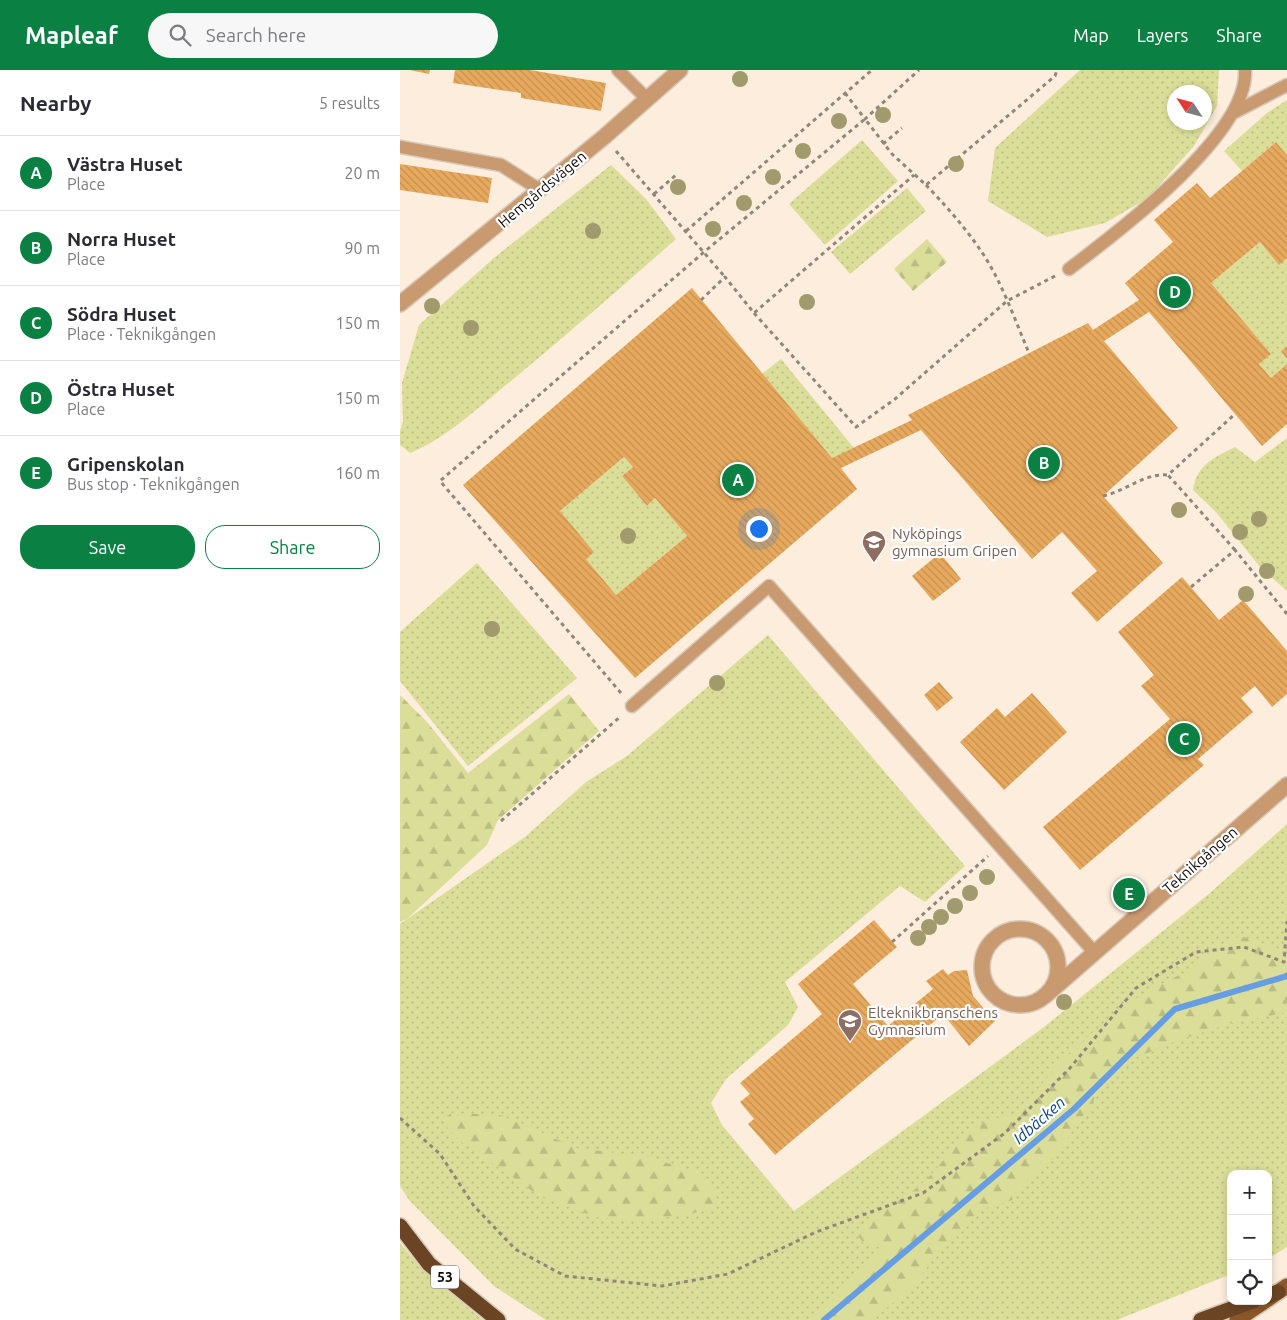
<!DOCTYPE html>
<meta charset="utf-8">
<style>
:root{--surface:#fff;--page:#f7f7f7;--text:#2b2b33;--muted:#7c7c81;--line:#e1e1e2;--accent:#0b8043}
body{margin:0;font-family:Ubuntu,sans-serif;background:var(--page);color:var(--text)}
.controls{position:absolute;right:15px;bottom:15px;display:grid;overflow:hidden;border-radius:10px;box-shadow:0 2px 8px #0003}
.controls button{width:45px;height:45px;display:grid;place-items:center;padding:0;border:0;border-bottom:1px solid var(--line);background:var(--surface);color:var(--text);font:25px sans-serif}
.compass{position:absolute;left:767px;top:15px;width:45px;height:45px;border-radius:50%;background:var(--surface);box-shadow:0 2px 8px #0003;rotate:306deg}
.you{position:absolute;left:358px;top:458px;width:18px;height:18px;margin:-12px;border:4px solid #fff;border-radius:50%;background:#1a73e8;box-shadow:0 0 0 8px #1a73e833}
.badge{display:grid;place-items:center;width:32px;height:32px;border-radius:50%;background:var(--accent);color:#fff;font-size:16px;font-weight:700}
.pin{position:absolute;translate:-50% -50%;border:2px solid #fff;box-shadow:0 1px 5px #0006}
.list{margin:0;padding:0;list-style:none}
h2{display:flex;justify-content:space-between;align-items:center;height:65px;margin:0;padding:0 20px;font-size:21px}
h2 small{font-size:16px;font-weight:400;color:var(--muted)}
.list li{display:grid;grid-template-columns:32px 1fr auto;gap:15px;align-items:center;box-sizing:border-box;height:75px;padding:0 20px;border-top:1px solid var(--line)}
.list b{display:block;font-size:19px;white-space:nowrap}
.list p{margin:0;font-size:16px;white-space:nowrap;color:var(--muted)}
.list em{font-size:16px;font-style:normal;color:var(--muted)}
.actions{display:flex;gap:10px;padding:15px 20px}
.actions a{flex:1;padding:11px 0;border:1px solid var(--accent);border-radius:20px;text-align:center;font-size:18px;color:var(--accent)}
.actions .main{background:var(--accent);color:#fff}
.icon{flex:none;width:28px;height:28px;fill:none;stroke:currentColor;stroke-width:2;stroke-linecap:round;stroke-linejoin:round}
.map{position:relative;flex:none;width:887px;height:1250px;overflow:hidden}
header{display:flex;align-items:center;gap:30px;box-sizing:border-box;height:70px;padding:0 25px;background:var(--accent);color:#fff}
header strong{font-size:24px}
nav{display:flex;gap:28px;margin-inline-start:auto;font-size:18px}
.search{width:350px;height:45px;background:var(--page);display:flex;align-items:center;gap:12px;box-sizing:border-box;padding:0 18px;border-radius:28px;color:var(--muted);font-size:19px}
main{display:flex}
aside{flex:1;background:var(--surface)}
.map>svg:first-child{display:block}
.grass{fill:url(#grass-dots);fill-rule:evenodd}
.forest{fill:url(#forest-firs)}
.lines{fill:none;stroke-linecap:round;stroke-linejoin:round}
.stream{stroke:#679de3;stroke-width:6}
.building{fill:url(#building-back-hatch);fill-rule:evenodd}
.lane-casing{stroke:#d7c9ba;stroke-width:15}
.street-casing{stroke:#d7c9ba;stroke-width:18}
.primary-casing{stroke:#d7c9ba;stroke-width:18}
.highway-casing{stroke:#d7c9ba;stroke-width:18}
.path{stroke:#92867a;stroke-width:3;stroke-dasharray:4 4;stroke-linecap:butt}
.lane{stroke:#c9996f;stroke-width:12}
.street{stroke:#c9996f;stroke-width:15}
.primary{stroke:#8a5828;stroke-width:15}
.highway{stroke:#6b4523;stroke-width:15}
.tree{fill:#a19a6c}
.labels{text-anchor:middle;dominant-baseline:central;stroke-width:4.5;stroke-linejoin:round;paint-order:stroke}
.shield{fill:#fff;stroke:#585450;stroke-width:1}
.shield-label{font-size:14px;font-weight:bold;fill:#110a05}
.street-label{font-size:15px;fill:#110a05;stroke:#fff}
.education-label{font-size:15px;fill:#785e54;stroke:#fff;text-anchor:start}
.water-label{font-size:16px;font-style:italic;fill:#0b4482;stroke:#fff}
</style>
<header>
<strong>Mapleaf</strong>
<div class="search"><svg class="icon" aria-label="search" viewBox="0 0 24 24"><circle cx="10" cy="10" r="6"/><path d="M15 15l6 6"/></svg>Search here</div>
<nav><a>Map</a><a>Layers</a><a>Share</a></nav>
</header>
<main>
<aside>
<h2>Nearby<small>5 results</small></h2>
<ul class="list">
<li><span class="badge">A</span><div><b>Västra Huset</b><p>Place</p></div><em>20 m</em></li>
<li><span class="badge">B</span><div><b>Norra Huset</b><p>Place</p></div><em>90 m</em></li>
<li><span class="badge">C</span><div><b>Södra Huset</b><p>Place · Teknikgången</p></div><em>150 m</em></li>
<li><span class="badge">D</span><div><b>Östra Huset</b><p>Place</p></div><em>150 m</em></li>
<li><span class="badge">E</span><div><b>Gripenskolan</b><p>Bus stop · Teknikgången</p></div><em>160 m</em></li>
</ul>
<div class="actions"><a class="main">Save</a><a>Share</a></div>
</aside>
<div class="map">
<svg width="887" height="1250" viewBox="0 0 887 1250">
<defs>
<pattern id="grass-dots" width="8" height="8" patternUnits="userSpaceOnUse" patternTransform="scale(1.25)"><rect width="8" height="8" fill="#dade98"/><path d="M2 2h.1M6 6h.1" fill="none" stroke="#babd82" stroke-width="1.8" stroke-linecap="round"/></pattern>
<pattern id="forest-firs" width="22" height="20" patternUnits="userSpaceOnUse" patternTransform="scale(1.25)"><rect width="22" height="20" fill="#dade98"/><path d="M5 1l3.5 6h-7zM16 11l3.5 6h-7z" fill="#babd82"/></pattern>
<pattern id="building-back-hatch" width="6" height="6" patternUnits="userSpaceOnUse" patternTransform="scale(1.25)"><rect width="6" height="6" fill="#e7a95d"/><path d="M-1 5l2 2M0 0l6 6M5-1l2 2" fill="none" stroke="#c5904f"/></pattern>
</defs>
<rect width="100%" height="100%" fill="#fdeddc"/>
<g class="grass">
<path d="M680,0H819L817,36L794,76L748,128L705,153L647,167L588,131L595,78ZM774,22H804V52H774Z"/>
<polygon points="887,30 887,85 876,72 842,101 824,81 867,43"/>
<polygon points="462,70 498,111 425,175 389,134"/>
<path d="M211,95L246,129L276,169C218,220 160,271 100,320C72,343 44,369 10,383L0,375V361L3,352L2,313L19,255L95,187Z"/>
<polygon points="507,118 526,141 450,204 431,182"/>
<polygon points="860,172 879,194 887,188 887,276 881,281 887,289 887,294 871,308 859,294 871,284 811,213"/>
<polygon points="381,289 454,378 432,388 362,304"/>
<path d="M887,368V521L860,497L816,442L793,420C797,394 814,388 835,377L855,392Z"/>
<polygon points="224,387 233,397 222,406 247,436 255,428 287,466 216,525 186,489 160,441"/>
<polygon points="77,493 177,608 68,696 0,611 0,562"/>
<polygon points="368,565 565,796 525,832 500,816 385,912 398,937 388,955 326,1009 311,1033 322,1055 394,1141 644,957 810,823 887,754 887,1177 868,1189 868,1104 831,1104 831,1204 717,1250 146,1250 94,1216 9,1130 0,1116 0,854 125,767 186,712 227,686"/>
<polygon points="0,1173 23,1200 83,1250 0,1250"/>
</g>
<g class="forest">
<polygon points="527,169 547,192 513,221 494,199"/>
<polygon points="169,624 199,661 98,750 87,775 7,849 0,852 0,625 27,652 68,703"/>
<path d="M841,866L887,882V942L828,954L771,973L733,989L701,1010L692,1035L672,1059L664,1078L648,1094L631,1105L612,1130L580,1140L544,1175L516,1212L473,1250H414L415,1243L483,1178L463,1173L458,1165C476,1141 495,1135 518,1117C550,1092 568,1041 618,1047L640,1016L668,984L716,942L749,920L790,900L812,879Z"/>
<polygon points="52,1043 100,1045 177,1078 247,1087 300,1103 317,1124 311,1140 243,1151 196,1147 141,1127 59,1070 48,1059 44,1048"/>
</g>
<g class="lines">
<polyline class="stream" points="424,1250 674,1039 775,939 887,906"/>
</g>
<g class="building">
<polygon points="10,0 30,0 29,4"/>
<polygon points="55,0 130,0 206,13 201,41 121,28 121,23 53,13"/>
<path d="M876,72L887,85V188L879,195L860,172L811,213L871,284L859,294L871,308L887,294V354L862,376L749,242L704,271L778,358L703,426L763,493L697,552L671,523L697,501L662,462L632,489L521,360L441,398L457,419L235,608L63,415L292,218L432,388L512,350L508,345L688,253L693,260L739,230L725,213L773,172L754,150L797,113L810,128ZM224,387L233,397L222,406L247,436L255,428L287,466L216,525L186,489L194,482L160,441Z"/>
<polygon points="0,94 92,108 88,133 0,120"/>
<polygon points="887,276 887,289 881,281"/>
<polygon points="540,483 561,509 533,531 512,506"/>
<polygon points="782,507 819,550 843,530 887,581 887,624 872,637 855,616 841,628 853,642 798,689 804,695 680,800 643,757 770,649 741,616 754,605 718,562"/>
<polygon points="539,612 553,628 537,641 524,625"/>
<polygon points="632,623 667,662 604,720 560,672 597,638 605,647"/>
<polygon points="474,850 497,877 453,914 488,956 533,919 526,911 543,899 548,905 554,901 567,900 573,926 595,951 569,976 543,944 375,1085 348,1054 354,1049 340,1032 350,1024 340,1013 422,944 398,914"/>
</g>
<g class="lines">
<g class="lane-casing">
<g id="lane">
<polyline points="218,0 247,29"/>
<polyline points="833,43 887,15"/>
<polyline points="0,77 101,95 140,120"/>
<path d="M669,199C718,162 849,64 845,0"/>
<polyline points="232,636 369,516 694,882"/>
</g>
</g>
<g class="street-casing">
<g id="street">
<polyline points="0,234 204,67 280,0"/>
<circle cx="620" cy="897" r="38"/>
<polyline points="646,925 887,715"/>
</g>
</g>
<g class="primary-casing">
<g id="primary">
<polyline points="868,1229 887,1216"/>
<polyline points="837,1250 865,1231"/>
</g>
</g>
<g class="highway-casing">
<g id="highway">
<polyline points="0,1156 29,1194 98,1250"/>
<polyline points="868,1226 878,1222"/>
<polyline points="801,1250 853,1231"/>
</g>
</g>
<g class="path">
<polyline points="445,23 465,49 519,0"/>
<polyline points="483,74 502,58"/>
<polyline points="216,81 325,207"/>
<path d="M526,115C545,135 563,155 579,178C601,209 614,248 629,283"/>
<polyline points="254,124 276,105"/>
<polyline points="286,161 472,0"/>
<polyline points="301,230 325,207 354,243 514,105"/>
<polyline points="354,243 456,357 495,329 607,231 655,206"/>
<path d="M703,426C726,421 744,403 768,405"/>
<polyline points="835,480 768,405 835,344"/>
<polyline points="791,517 835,480 887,544"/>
<polyline points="221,623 40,411 304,182 465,49 492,84 526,115 655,6 657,0"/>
<polyline points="101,751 220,647"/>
<polyline points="492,872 588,786"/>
<polyline points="0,1048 40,1084 74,1136 115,1179 165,1206 262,1216 328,1204 416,1162 523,1123 605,1063 670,998 736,918 796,882 844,877 884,892 887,851"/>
</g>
<use href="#lane" class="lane"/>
<use href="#street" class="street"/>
<use href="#primary" class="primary"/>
<use href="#highway" class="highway"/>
</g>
<g class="tree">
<circle cx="340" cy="9" r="8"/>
<circle cx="483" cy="45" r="8"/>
<circle cx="439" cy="51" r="8"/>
<circle cx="403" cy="81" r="8"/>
<circle cx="556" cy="94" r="8"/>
<circle cx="373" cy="107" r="8"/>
<circle cx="278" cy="117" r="8"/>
<circle cx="344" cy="133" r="8"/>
<circle cx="313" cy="159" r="8"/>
<circle cx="193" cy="161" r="8"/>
<circle cx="407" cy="232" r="8"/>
<circle cx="32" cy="236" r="8"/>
<circle cx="71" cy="258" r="8"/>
<circle cx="779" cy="440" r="8"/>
<circle cx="859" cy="449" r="8"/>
<circle cx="840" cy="462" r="8"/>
<circle cx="228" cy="466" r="8"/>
<circle cx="867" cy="501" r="8"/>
<circle cx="846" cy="524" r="8"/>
<circle cx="92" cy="559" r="8"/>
<circle cx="317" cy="613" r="8"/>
<circle cx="587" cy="807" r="8"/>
<circle cx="570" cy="823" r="8"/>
<circle cx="555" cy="836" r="8"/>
<circle cx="541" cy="847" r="8"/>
<circle cx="529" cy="857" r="8"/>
<circle cx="518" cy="868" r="8"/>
<circle cx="664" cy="932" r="8"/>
</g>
<defs>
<g id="school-pin" transform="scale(1.25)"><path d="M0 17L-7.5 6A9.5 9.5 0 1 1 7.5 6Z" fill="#8d6e63" stroke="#fff"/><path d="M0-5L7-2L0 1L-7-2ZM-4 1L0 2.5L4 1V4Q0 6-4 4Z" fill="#fff"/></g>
</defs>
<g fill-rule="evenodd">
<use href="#school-pin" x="474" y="472"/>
<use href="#school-pin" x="450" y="951"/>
</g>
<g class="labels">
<rect class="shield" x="31" y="1195.5" width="28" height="23" rx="4"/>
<g class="shield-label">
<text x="45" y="1207">53</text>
</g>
<g class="street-label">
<text transform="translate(142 119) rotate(-40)">Hemgårdsvägen</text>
<text transform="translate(800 790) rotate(-41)">Teknikgången</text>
</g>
<g class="education-label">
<text x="492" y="463">Nyköpings<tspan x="492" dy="17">gymnasium Gripen</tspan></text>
<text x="468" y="942">Elteknikbranschens<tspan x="468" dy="17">Gymnasium</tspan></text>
</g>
<g class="water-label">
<text transform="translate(639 1050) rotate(-41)">Idbäcken</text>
</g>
</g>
</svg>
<div class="controls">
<button>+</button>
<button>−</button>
<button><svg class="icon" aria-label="locate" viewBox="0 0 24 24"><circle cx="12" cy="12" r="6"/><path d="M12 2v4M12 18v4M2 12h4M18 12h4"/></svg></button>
</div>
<svg class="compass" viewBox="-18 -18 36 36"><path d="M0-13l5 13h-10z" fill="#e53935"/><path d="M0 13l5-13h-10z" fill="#7c7c81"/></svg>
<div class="you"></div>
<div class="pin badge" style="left:338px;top:410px">A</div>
<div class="pin badge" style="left:644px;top:393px">B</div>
<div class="pin badge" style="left:784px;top:669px">C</div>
<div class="pin badge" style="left:775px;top:222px">D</div>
<div class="pin badge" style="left:729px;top:824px">E</div>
</div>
</main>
